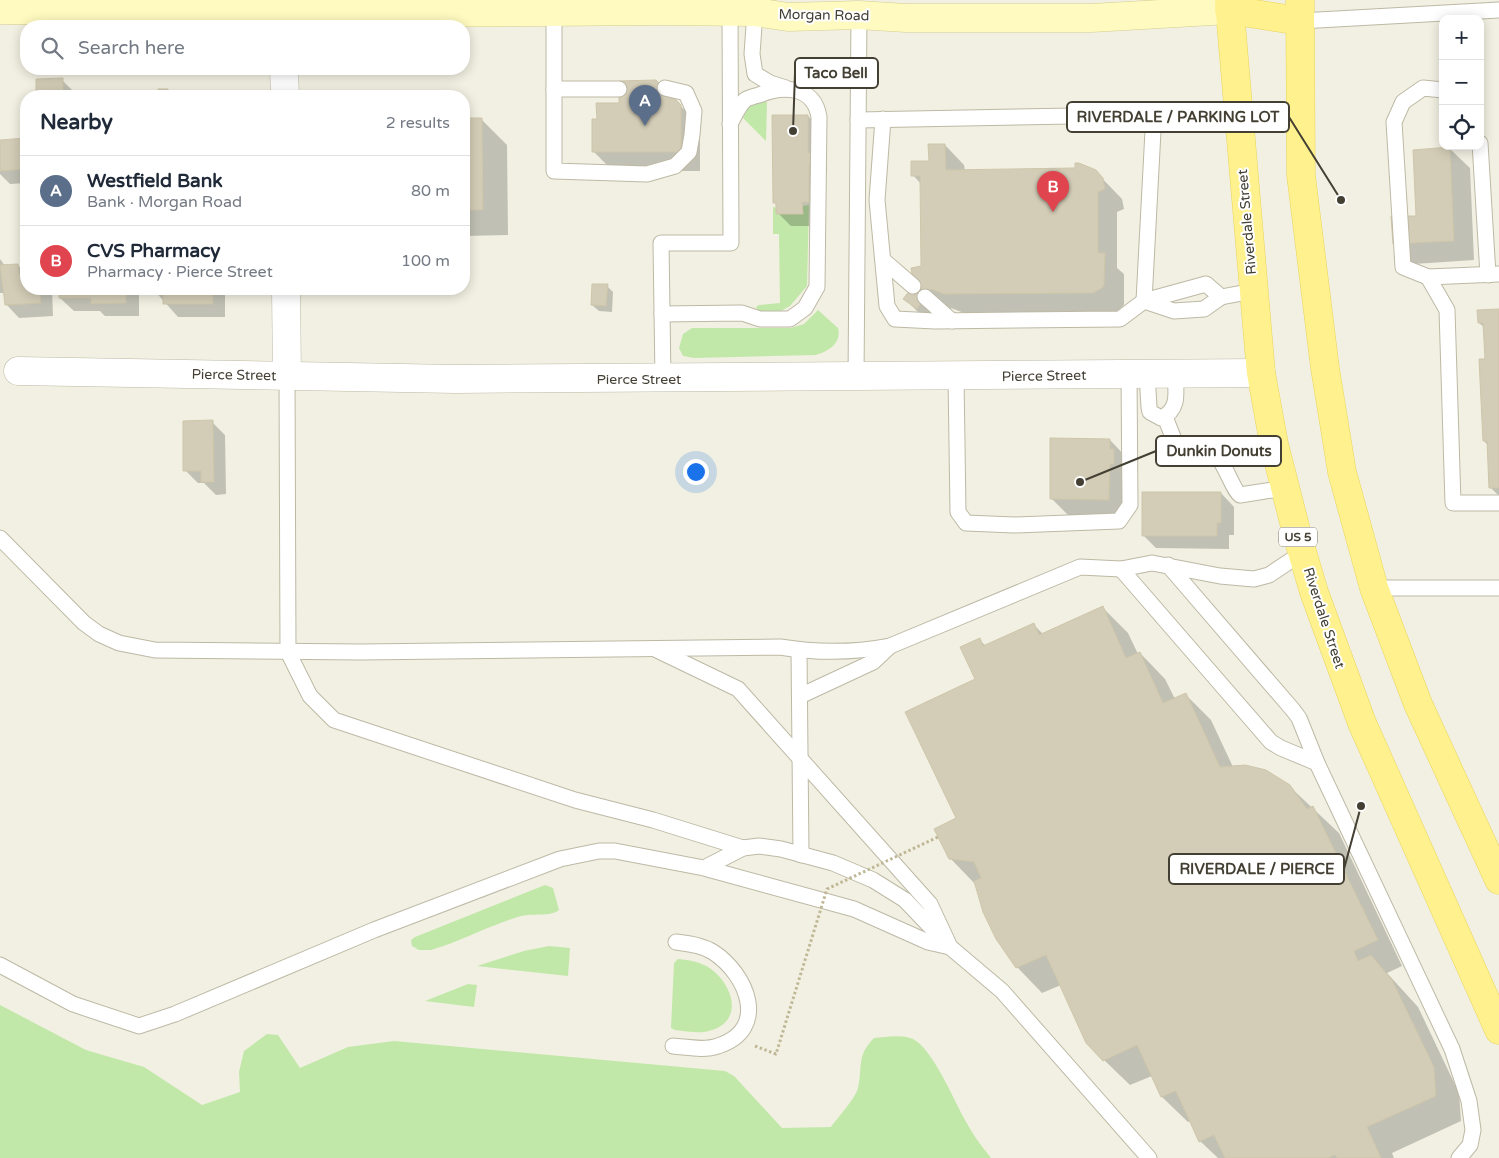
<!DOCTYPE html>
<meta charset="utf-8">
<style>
:root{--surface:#fff;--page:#f2f2f3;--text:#1f2937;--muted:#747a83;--line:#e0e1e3;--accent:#2563eb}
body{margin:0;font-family:"Varela Round",sans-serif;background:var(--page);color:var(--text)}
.controls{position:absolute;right:15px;top:15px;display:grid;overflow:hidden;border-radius:10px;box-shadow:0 2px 12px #0003}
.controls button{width:45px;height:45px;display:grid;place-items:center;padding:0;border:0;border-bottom:1px solid var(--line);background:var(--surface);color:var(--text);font:25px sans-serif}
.you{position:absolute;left:695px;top:471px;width:18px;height:18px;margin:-12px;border:4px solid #fff;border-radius:50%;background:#1a73e8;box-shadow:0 0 0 8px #1a73e833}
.badge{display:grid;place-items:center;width:32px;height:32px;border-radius:50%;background:var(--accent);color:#fff;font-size:16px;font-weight:700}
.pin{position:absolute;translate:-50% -41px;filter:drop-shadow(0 1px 2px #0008)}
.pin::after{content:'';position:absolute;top:26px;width:18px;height:15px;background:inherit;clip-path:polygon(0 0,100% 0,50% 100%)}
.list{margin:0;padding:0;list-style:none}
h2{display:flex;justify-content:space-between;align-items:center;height:65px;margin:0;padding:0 20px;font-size:21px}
h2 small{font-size:16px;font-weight:400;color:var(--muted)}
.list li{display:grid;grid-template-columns:32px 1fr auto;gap:15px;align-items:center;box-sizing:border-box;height:70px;padding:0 20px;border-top:1px solid var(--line)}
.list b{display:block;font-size:19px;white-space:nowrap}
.list p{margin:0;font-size:16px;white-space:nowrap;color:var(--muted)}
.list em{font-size:16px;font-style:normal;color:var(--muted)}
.icon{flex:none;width:28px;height:28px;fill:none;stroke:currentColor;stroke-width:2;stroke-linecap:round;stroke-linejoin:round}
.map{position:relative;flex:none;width:1499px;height:1158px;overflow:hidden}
.search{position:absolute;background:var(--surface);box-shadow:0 2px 12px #0003;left:20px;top:20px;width:450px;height:55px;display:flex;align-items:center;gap:12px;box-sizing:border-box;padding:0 18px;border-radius:20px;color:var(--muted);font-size:19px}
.panel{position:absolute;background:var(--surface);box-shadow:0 2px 12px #0003;left:20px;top:90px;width:450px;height:205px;border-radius:20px}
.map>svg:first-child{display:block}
.green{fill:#c1e8a9}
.shadow{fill:#0003}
.building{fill:#d3cdb7;stroke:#cec6aa}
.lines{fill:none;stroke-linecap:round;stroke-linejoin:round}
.service-casing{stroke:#bdb9a5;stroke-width:17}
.minor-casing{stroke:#bdb9a5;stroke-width:29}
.secondary-casing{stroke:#d3cd90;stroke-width:29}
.primary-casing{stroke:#e7d45b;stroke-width:29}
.service{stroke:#fff;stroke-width:15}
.minor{stroke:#fff;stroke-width:28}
.secondary{stroke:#fffabf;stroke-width:28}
.primary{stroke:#fff18e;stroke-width:28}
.path-bridge{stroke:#bfb795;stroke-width:3;stroke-dasharray:2.5 2.5;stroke-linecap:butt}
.labels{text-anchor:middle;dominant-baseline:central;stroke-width:4;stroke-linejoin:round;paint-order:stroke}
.shield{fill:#fff;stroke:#7b7970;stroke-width:1}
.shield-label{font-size:12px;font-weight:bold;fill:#433f33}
.street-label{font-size:14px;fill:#433f33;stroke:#fff}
.leader{fill:none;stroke:#433f33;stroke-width:2}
.callout-dot{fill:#433f33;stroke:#fff;stroke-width:2}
.callout{fill:#fff;stroke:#433f33;stroke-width:2}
.callout-label{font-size:15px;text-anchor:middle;font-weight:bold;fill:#433f33}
</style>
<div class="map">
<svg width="1499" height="1158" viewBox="0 0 1499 1158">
<rect width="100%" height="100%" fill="#f2f0e2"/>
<g class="green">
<polygon points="760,101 767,102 766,141 743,118 749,105"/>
<polygon points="809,205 807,286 790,306 781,311 758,311 756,307 759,305 780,303 779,234 773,234 773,207 803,213 803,206"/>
<path d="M818,310L838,328C842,343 829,351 816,355L694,358L683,356L679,348L683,334L692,328H791L804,324Z"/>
<path d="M545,885L553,888L559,910C550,917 533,913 521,916C490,925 462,941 431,950H419L412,946L411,940L415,937Z"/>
<polygon points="549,946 570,948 568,976 477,966 524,951"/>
<path d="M678,959C690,960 701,962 711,969C734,986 744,1022 709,1031C699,1034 686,1031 675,1030L671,1028L674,963Z"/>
<polygon points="468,984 477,985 474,1007 425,1001"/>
<path d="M0,1005L86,1050L144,1067L202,1105L240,1092L239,1072L244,1051L267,1034L278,1035L300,1068L348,1047L394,1041L725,1071L734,1076L782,1128L831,1127C838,1117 855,1099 858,1088C863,1067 856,1056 874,1038C886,1037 901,1034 913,1039C932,1048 954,1100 965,1120C972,1133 981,1146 991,1158H0Z"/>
</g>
<g class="shadow">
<polygon points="37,80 62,80 75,93 75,96 37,96"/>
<polygon points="656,81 700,126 700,171 613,171 593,151 598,120"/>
<polygon points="168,90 173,95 185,96 142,96 159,96"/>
<polygon points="808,116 821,129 821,161 827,167 826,176 822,176 815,226 791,226 778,213 777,206 774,202"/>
<polygon points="464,119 481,119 507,145 508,235 464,236"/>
<polygon points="26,139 26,183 10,184 0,174 0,141"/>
<polygon points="945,145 964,165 965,171 1095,171 1122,199 1124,209 1117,212 1117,268 1124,274 1124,305 1118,311 964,313 951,308 937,328 924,318 905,299 915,285 923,267 921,184 913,175 930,162"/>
<polygon points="1450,149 1470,168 1474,260 1414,264 1394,244 1417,217"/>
<polygon points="0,259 5,266 18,265 26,274 26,289 52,289 53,316 19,318 6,304 5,293 0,293"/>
<polygon points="607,286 613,292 612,312 599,311 592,305"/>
<polygon points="60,289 139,289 139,316 105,316 100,311 74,311 60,298"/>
<polygon points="153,289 225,289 225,317 178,317"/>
<polygon points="1499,310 1499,496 1491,488 1489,446 1484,441 1486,360 1485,328 1479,323"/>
<polygon points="212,422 225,435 226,494 216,495 204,483 198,483 185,470"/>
<polygon points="1110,440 1129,460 1129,519 1071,518 1051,498"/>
<polygon points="1221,493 1234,507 1234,535 1229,535 1229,549 1156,548 1143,535"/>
<polygon points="1102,607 1128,633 1138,654 1140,653 1165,679 1175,699 1185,694 1211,720 1233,767 1289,786 1339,833 1402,966 1387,973 1418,1007 1459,1093 1461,1121 1392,1153 1394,1158 1218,1158 1200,1141 1191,1121 1188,1122 1162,1097 1152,1076 1130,1085 1104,1060 1061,985 1042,993 1017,967 976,885 950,858 976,679 979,640 986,646 1034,625 1044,635"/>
</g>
<g class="building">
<polygon points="63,78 63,96 36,96 36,79"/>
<polygon points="656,80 681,105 681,152 592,152 592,119 597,119 596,103 619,103 619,81"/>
<polygon points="158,89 168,89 168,94 184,94 184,96 141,96 158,95"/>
<polygon points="772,115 808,115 808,153 814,153 814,163 809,164 809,202 802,202 803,214 776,214 776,203 773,203"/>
<polygon points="464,118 482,118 483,210 464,210"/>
<polygon points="26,138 26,169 0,171 0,140"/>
<polygon points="928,144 945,144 946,170 1075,168 1075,163 1079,163 1096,170 1103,178 1105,189 1098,192 1098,253 1105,253 1104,285 1102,288 1093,293 944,294 931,289 917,309 903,299 914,285 911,268 921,266 920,176 911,176 911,161 929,161"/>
<polygon points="1450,147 1454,241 1393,244 1391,216 1416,216 1413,150"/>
<polygon points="18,264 19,274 26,274 26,289 40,289 41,303 5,305 0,265"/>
<polygon points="592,284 608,284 606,306 591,305"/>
<polygon points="59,289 126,289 126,303 91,304 91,298 59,298"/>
<rect x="163" y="289" width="50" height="15"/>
<polygon points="1499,309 1499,488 1489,488 1487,441 1483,441 1479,359 1485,359 1483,323 1478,323 1477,310"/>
<polygon points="213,420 214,482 201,482 201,471 183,471 183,421"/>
<polygon points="1050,438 1110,439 1110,449 1114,449 1114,464 1110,464 1109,500 1050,499"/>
<polygon points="1142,492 1221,492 1221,523 1217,523 1217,536 1142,536"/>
<polygon points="1103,606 1126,658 1140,652 1163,703 1186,693 1220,767 1245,765 1266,770 1290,785 1307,809 1313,806 1378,940 1354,951 1358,961 1371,955 1392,980 1434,1067 1436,1096 1367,1127 1381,1158 1337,1158 1335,1155 1328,1158 1225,1158 1214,1135 1199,1142 1176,1091 1161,1097 1137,1045 1103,1061 1086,1043 1046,955 1016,968 996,939 983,912 974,881 981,878 974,862 949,859 934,829 956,818 905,712 975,679 960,647 980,638 983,646 1034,623 1039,635"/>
</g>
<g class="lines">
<g class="service-casing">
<g id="service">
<polyline points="554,12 554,171 647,174 675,166 689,152 692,135 694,111 686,93 665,88"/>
<polyline points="755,12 752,54 755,74 770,83 786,88"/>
<polyline points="1300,21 1499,10"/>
<polyline points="554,89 619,89"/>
<polyline points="1443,90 1423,88 1403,102 1394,122 1403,267 1428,277 1499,274"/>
<polyline points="883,119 877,200 887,306 895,319 935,321 1120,319 1144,301 1206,284 1221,297"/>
<polyline points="858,120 1130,115 1146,118 1153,131 1144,301"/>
<polyline points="1480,143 1488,275"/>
<polyline points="883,260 913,286"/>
<polyline points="1428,277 1447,310 1453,503 1499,503"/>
<polyline points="925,297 952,321"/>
<polyline points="1144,301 1174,311 1204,309 1221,297 1253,291"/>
<path d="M662,314L742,313L760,319H790L805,308L817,287L819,117C814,86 784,85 759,95C755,96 748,98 745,100C739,105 734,117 730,124"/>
<path d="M1147,374L1149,407L1150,412L1161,418C1180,410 1176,392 1175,374"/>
<polyline points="287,376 288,652 310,696 334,720 575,800 653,820 743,848"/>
<polyline points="856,377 859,15"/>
<polyline points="956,377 958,512 966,523 1014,525 1119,521 1130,505 1129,374"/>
<polyline points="663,379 661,243 731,243 730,12"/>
<path d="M1165,417L1177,447L1189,452L1217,456C1226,466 1233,490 1240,495L1285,488"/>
<path d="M0,538L84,623L99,634L119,643L155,650L361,652L780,647C817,653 853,653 890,646L1080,567L1121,569L1152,563L1220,576L1254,579L1269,575L1302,553"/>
<polyline points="1168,565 1293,710 1299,718 1317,763 1452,1049 1469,1101 1473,1130 1470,1145 1459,1158"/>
<polyline points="1121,569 1271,742 1281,748 1317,763"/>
<polyline points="1374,588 1499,588"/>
<polyline points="657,650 738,689 930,904 950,947 1002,991 1149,1158"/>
<polyline points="799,650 801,855"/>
<polyline points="800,696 873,662 890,646"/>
<polyline points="0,965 73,1004 139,1026 175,1014 374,930 560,859 599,851 615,851 704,868 854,909 928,942 950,947 905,900 873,880 833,863 781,849 759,846 743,848 704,868"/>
<path d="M673,1046C687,1047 704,1051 718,1046C770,1029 747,974 713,952C702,945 689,944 676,942"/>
</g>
</g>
<g class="minor-casing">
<g id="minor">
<polyline points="284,69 285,96"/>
<polyline points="286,289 287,376"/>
<polyline points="18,371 455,379 1261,373"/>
</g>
</g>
<g class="secondary-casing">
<polyline id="secondary" points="0,10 284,14 661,11 755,12 788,17 859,15 906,18 1091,18 1229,10"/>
</g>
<g class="primary-casing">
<g id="primary">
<polyline points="1229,0 1261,373 1274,444 1298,538 1314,592 1362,723 1499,1030"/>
<polyline points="1300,0 1301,175 1325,368 1342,472 1374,588 1418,704 1499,880"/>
<polyline points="1229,10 1300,21"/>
</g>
</g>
<use href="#service" class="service"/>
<use href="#minor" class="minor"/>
<use href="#secondary" class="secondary"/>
<use href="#primary" class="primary"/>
<polyline class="path-bridge" points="755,1046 776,1054 827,889 938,837"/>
</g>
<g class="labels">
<rect class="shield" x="1279" y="527.5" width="38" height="19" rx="4"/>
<g class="shield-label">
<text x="1298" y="537">US 5</text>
</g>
<g class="street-label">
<text transform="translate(824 15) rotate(1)">Morgan Road</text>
<text transform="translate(1247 222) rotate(-95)">Riverdale Street</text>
<text transform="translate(234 375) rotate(1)">Pierce Street</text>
<text transform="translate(1044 376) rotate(-1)">Pierce Street</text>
<text x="639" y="379">Pierce Street</text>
<text transform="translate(1324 618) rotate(72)">Riverdale Street</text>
</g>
</g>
<path class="leader" d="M793 131L795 73M1341 200L1289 117M1080 482L1156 451M1361 806L1344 869"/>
<g class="callout-dot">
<circle cx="793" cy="131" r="5"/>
<circle cx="1341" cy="200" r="5"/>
<circle cx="1080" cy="482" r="5"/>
<circle cx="1361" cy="806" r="5"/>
</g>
<g class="callout">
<rect x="795" y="58" width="83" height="30" rx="5"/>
<rect x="1067" y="102" width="222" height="30" rx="5"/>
<rect x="1156" y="436" width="125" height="30" rx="5"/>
<rect x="1169" y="854" width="175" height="30" rx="5"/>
</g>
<g class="callout-label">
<text x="836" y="78">Taco Bell</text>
<text x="1178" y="122">RIVERDALE / PARKING LOT</text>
<text x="1219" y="456">Dunkin Donuts</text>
<text x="1257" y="874">RIVERDALE / PIERCE</text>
</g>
</svg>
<div class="controls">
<button>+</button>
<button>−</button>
<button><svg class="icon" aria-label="locate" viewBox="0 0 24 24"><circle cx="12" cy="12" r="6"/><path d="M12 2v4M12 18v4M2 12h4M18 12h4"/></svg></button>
</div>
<div class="you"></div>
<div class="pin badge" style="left:645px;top:126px;background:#5c6f8a">A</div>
<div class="pin badge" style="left:1053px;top:212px;background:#e0444e">B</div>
<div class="search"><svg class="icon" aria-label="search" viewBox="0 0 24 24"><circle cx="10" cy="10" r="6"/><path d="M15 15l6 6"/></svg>Search here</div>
<section class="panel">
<h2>Nearby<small>2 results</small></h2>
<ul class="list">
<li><span class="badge" style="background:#5c6f8a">A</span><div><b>Westfield Bank</b><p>Bank · Morgan Road</p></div><em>80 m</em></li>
<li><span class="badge" style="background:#e0444e">B</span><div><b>CVS Pharmacy</b><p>Pharmacy · Pierce Street</p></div><em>100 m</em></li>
</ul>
</section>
</div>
